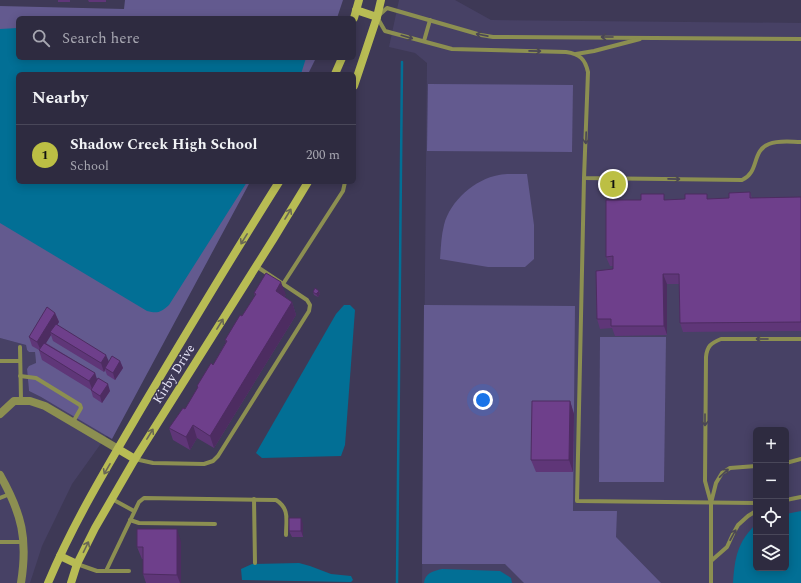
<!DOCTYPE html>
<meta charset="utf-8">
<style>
:root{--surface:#2e2b40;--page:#3a374b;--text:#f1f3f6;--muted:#a7a7b1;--line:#494759;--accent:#bcbf44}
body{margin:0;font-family:Spectral,serif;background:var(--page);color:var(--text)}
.controls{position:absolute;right:12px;bottom:12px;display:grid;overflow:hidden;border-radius:6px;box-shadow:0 2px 10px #0003}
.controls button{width:36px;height:36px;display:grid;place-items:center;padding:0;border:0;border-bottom:1px solid var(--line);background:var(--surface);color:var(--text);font:20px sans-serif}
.you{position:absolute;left:483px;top:400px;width:14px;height:14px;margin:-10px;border:3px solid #fff;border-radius:50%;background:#1a73e8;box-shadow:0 0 0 6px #1a73e833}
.badge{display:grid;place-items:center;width:26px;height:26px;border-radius:50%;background:var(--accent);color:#111;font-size:13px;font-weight:700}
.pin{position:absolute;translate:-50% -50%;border:2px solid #fff;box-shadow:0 1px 4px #0006}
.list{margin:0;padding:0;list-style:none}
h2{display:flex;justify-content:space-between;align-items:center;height:52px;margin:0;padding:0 16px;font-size:17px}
h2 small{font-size:13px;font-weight:400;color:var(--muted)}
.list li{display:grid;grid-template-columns:26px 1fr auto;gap:12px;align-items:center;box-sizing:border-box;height:60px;padding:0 16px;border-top:1px solid var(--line)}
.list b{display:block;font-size:15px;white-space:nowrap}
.list p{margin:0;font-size:13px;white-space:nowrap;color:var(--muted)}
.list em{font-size:13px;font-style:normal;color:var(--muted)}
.icon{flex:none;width:22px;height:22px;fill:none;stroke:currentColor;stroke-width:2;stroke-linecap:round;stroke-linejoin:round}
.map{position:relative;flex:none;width:801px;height:583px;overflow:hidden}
.search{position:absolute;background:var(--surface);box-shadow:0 2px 10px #0003;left:16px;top:16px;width:340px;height:44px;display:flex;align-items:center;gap:10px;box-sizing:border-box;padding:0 14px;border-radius:6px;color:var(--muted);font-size:15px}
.panel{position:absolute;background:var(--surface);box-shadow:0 2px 10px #0003;left:16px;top:72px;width:340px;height:112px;border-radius:6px}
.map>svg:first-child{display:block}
.built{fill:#474165;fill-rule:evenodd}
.green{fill:#635a8f}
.water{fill:#026f95}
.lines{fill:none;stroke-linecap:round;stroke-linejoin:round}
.stream{stroke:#026f95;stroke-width:2.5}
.lane{stroke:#8c8f51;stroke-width:4}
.street{stroke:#8c8f51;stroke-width:8}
.secondary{stroke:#b8bc54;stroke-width:8}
.wall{fill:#5f3678}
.shaded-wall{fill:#4d2c61}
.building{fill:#6e3f8b;stroke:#4d2c61}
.oneway{stroke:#4a4655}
.oneway2{stroke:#696755}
.labels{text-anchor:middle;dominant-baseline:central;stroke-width:3;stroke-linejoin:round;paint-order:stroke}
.street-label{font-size:13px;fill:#ebe9fc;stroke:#3e3956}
</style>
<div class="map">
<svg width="801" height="583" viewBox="0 0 801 583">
<rect width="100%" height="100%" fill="#3e3956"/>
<g class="built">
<path d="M399,0H455L491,20L801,23V583H422L427,63L415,53L389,47ZM756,430H786V568H756Z"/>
<polygon points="0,338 26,345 27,350 29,352 35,352 36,364 27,369 29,391 41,397 107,435 72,484 42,546 30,583 0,583"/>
</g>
<g class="green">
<polygon points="125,0 343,0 337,18 18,18 18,58 316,58 308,74 18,74 18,182 250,182 112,439 41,397 29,391 27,369 29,366 36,363 35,352 29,352 27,350 26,345 0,338 0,6 124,9"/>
<polygon points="428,84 573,85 572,152 427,151"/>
<path d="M515,174H527L534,225V259L525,267H488L440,259C441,248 441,237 444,225C450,201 475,179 499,175C504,174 510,174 515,174Z"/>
<polygon points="424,305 575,306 573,511 617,511 616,537 661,583 524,583 505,564 422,564"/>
<polygon points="600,337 666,337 664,482 599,482"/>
</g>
<g class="water">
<path d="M18,28V58H306L301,74H18V182H247L169,305C161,312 158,314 147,311L0,223V29Z"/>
<polygon points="344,305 350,305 355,310 345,445 341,456 262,458 256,453 336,314"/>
<path d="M801,511V583H733C735,557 737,543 756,524V568H786V514Z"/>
<polygon points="299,563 310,566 331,574 351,576 353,580 351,582 242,580 241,569 252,564"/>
<path d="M442,569L500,571L511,578L512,583H424C425,573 433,571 442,569Z"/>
</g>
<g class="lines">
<polyline class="stream" points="397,583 402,62"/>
<g class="lane">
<path d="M801,39L493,37L481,35L387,8L377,17L385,31L452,49L566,52C580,54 585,59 588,72L584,178L742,180C760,172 751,151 769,144C779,140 791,142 801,142"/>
<polyline points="424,41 430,20"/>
<polyline points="576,54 594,51 640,39"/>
<polyline points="584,178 577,501 756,503"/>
<polyline points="283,284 343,191 345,182"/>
<polyline points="20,347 21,400"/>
<polyline points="0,361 20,361"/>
<polyline points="20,376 36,378 80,405 81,408 73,422"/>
<polyline points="135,459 153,463 204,464 213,461 218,456 309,311 310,305 307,300 256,266"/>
<polyline points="786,463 801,459"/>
<polyline points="0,498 10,494"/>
<polyline points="112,499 134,511"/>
<polyline points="254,499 255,563"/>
<polyline points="786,500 801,497"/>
<path d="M711,503L705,481L706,357C707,346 711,343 721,339H801"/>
<polyline points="130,520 139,523 215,524"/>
<polyline points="0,542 24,542"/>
<polyline points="711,561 727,547 733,534 738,525 748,516 756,511"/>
<polyline points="77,564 97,571 129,571"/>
<path d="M106,571L139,502L144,498L276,500C290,509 286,520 286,535"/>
<polyline points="711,583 711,503 716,483 722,473 730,468 756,466"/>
</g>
<g class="street">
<polyline points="0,414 14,401 30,401 45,406 118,449"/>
<path d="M0,475C22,514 28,539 21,583"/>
</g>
<g class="secondary">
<polyline points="356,10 377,17"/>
<polyline points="354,18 359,0"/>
<polyline points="335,74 342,58"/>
<polyline points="354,86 377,17 381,0"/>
<polyline points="118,449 135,459"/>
<polyline points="60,556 77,564"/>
<path d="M48,583C74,521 110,462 144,404C188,330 233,255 279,182"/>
<polyline points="71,583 77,564 95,528 135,459 274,238 308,182"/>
</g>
</g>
<g class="wall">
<rect x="58" y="0" width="12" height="2"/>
<polygon points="88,0 106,0 106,2 89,2"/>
<polygon points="750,192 752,198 801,197 801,331 683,332 680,323 679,284 667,284 667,335 615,336 612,328 600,329 597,319 613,269 613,266 610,266 606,257 666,200 729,198"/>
<polygon points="319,291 320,294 318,297 314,295 313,292"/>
<polygon points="254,293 286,295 284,297 292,302 296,315 214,448 197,438 190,450 173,440 169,428 185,409 198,389 197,386 213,365 226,342 225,340 242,316 255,296"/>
<polygon points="55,313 59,322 57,325 109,362 120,361 123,368 115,380 107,375 105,370 104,372 53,341 51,335 46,343 95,373 97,379 110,391 102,403 93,397 91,390 42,360 39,350 32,346 29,337"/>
<polygon points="570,401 574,414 573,472 536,472 531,460"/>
<polygon points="303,524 303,537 292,537 289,531"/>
<polygon points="181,542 181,583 146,583 143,574 143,559 142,559 137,547"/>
</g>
<g class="shaded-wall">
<polygon points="663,274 667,284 667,335 664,326"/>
<polygon points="281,282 286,295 280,304 276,291"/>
<polygon points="319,291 320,294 318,297 316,294"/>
<polygon points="292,302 296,315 214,448 210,436"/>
<polygon points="55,313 59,322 52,333 50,332 51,335 41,351 37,342"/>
<polygon points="106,355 110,364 105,368 105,370 104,372 101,363"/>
<polygon points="120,361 123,368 115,380 113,373"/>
<polygon points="95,373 98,383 93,391 89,381"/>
<polygon points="108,384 110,391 102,403 100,396"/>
<polygon points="570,401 574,414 573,472 569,460"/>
<polygon points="193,425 197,438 190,450 186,437"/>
<polygon points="301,518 303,524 303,537 301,531"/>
<polygon points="177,529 181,542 181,583 180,583 177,575"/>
</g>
<g class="building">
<polygon points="750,192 750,198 801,197 801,322 680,323 679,274 663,274 664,326 611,326 611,319 597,319 596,271 613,269 613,256 606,257 606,200 641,200 641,194 664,194 664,200 685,199 685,194 707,194 707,199 729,198 729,193"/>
<polygon points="266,273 281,282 276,291 292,302 210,436 193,425 186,437 169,428 183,408 185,409 198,387 197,386 211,363 213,365 227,341 225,340 240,315 242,316 256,294 254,293"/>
<polygon points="315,288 319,291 316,294 313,292"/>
<polygon points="47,307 55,313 37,342 29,337"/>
<polygon points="56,324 106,355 101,363 50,332"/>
<polygon points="44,343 95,373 89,381 39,350"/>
<polygon points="112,356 120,361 113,373 105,368"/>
<polygon points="98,378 108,384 100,396 91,390"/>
<polygon points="532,401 570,401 569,460 531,460"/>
<rect x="289" y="518" width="12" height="13"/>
<polygon points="137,529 177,529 177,575 143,574 143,547 137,547"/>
</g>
<defs><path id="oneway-shaft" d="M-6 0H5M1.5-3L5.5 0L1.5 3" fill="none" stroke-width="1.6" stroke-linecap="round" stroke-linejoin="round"/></defs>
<g class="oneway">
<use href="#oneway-shaft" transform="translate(482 35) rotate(-169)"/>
<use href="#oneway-shaft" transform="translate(407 37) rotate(16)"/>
<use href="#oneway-shaft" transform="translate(607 37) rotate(-180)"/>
<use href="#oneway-shaft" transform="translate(535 51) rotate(1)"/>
<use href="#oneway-shaft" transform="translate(586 138) rotate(92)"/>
<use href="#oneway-shaft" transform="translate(674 179) rotate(1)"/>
<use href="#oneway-shaft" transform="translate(762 339) rotate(-180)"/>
<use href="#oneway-shaft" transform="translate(705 420) rotate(90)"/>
<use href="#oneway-shaft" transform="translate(724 473) rotate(-43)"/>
<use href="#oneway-shaft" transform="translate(733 535) rotate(-61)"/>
</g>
<g class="oneway2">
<use href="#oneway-shaft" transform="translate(288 214) rotate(-59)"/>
<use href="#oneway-shaft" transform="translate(244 239) rotate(122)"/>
<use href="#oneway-shaft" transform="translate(220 324) rotate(-58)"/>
<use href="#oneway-shaft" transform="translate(150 434) rotate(-58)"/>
<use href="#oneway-shaft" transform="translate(107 469) rotate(120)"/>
<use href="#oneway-shaft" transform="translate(86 547) rotate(-64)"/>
</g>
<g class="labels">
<g class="street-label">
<text transform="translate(174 374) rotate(-58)">Kirby Drive</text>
</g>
</g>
</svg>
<div class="controls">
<button>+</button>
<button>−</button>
<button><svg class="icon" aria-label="locate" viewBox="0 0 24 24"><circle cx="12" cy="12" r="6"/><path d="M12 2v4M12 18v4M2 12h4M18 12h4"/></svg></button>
<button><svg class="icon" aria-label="layers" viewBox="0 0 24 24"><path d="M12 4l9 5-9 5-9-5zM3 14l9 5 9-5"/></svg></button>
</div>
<div class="you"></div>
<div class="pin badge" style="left:613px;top:184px">1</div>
<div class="search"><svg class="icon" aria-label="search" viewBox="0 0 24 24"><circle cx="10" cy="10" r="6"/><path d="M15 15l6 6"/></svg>Search here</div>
<section class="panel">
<h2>Nearby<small></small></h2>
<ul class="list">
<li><span class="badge">1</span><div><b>Shadow Creek High School</b><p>School</p></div><em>200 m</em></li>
</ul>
</section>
</div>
